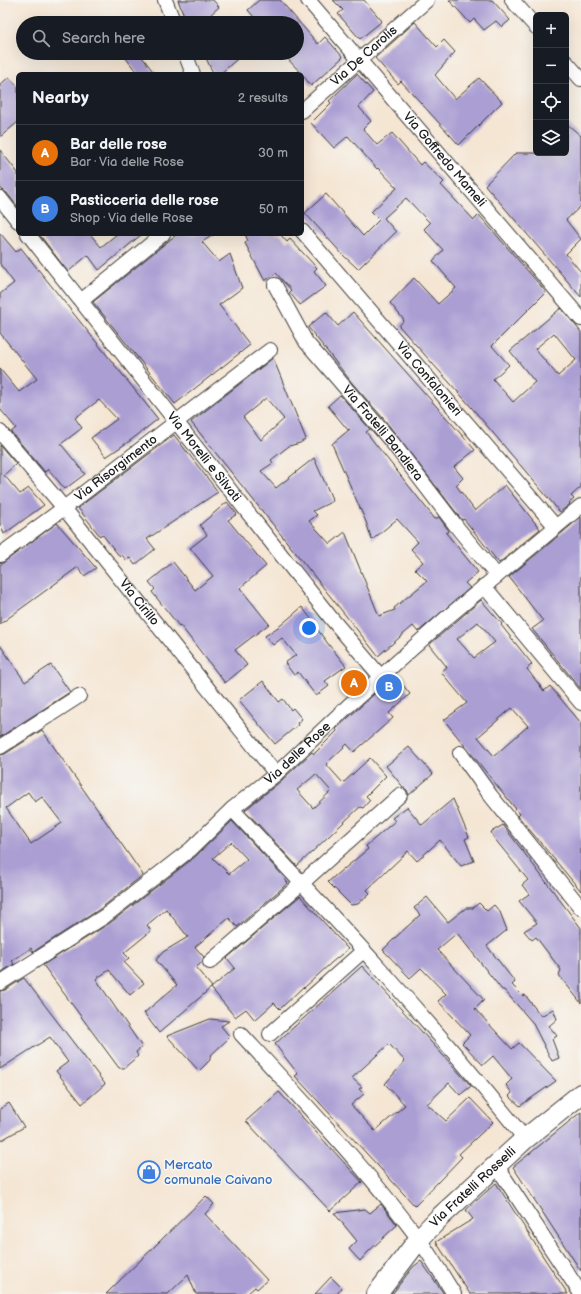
<!DOCTYPE html>
<meta charset="utf-8">
<style>
:root{--surface:#171b24;--page:#20242c;--text:#f1f3f6;--muted:#9ea1a6;--line:#363941;--accent:#1a73e8}
body{margin:0;font-family:"Balsamiq Sans",sans-serif;background:var(--page);color:var(--text)}
.controls{position:absolute;right:12px;top:12px;display:grid;overflow:hidden;border-radius:6px;box-shadow:0 4px 16px #0002}
.controls button{width:36px;height:36px;display:grid;place-items:center;padding:0;border:0;border-bottom:1px solid var(--line);background:var(--surface);color:var(--text);font:20px sans-serif}
.you{position:absolute;left:309px;top:628px;width:14px;height:14px;margin:-10px;border:3px solid #fff;border-radius:50%;background:#1a73e8;box-shadow:0 0 0 6px #1a73e833}
.badge{display:grid;place-items:center;width:26px;height:26px;border-radius:50%;background:var(--accent);color:#fff;font-size:13px;font-weight:700}
.pin{position:absolute;translate:-50% -50%;border:2px solid #fff;box-shadow:0 1px 4px #0006}
.list{margin:0;padding:0;list-style:none}
h2{display:flex;justify-content:space-between;align-items:center;height:52px;margin:0;padding:0 16px;font-size:17px}
h2 small{font-size:13px;font-weight:400;color:var(--muted)}
.list li{display:grid;grid-template-columns:26px 1fr auto;gap:12px;align-items:center;box-sizing:border-box;height:56px;padding:0 16px;border-top:1px solid var(--line)}
.list b{display:block;font-size:15px;white-space:nowrap}
.list p{margin:0;font-size:13px;white-space:nowrap;color:var(--muted)}
.list em{font-size:13px;font-style:normal;color:var(--muted)}
.icon{flex:none;width:22px;height:22px;fill:none;stroke:currentColor;stroke-width:2;stroke-linecap:round;stroke-linejoin:round}
.map{position:relative;flex:none;width:581px;height:1294px;overflow:hidden}
.search{position:absolute;background:var(--surface);box-shadow:0 4px 16px #0002;left:16px;top:16px;width:288px;height:44px;display:flex;align-items:center;gap:10px;box-sizing:border-box;padding:0 14px;border-radius:22px;color:var(--muted);font-size:15px}
.panel{position:absolute;background:var(--surface);box-shadow:0 4px 16px #0002;left:16px;top:72px;width:288px;height:164px;border-radius:6px}
.map>svg:first-child{display:block}
.building{fill:#aa9ed3;fill-rule:evenodd}
.lines{fill:none;stroke-linecap:round;stroke-linejoin:round}
.minor-casing{stroke:#3d3a38;stroke-width:16}
.secondary-casing{stroke:#3d3a38;stroke-width:22}
.minor{stroke:#fff;stroke-width:14}
.secondary{stroke:#fff;stroke-width:20}
.labels{text-anchor:middle;dominant-baseline:central;stroke-width:3;stroke-linejoin:round;paint-order:stroke}
.street-label{font-size:13px;fill:#1c1c1c;stroke:#f6f6f2}
.shop-label{font-size:13px;fill:#366cbe;stroke:#f6f6f2;text-anchor:start}
</style>
<div class="map">
<svg width="581" height="1294" viewBox="0 0 581 1294">
<rect width="100%" height="100%" fill="#f6f6f2"/>
<filter id="ink" filterUnits="userSpaceOnUse"><feTurbulence type="fractalNoise" baseFrequency=".025" numOctaves="2"/><feDisplacementMap in="SourceGraphic" scale="8" xChannelSelector="R" yChannelSelector="G"/><feConvolveMatrix kernelMatrix="1 2 1 2 8 2 1 2 1" color-interpolation-filters="sRGB"/></filter>
<filter id="wash" filterUnits="userSpaceOnUse"><feTurbulence type="fractalNoise" baseFrequency=".012" numOctaves="4" result="noise"/><feDisplacementMap in="SourceGraphic" scale="16" xChannelSelector="R" yChannelSelector="G"/><feGaussianBlur stdDeviation="0.9" result="paint"/><feColorMatrix in="noise" values="0 0 0 0 0 0 0 0 0 0 0 0 0 0 0 0 0 1.4 0 .05"/><feComposite in="paint" operator="in"/></filter>
<g filter="url(#wash)">
<rect width="100%" height="100%" fill="#f5e6d4"/>
<g id="blocks">
<g class="building">
<polygon points="178,0 213,0 219,7 201,23 187,23"/>
<polygon points="259,0 280,0 318,44 325,37 343,57 311,86 302,74 282,53 297,53 297,23 259,23 248,10"/>
<polygon points="333,0 364,0 382,21 360,39 338,14 343,10"/>
<polygon points="449,0 492,0 510,20 502,27 496,21 484,30 474,19 470,23"/>
<polygon points="415,22 437,47 444,40 455,52 435,75 455,99 479,78 502,102 459,145 401,81 398,84 375,58"/>
<polygon points="122,53 139,53 155,74 138,74"/>
<polygon points="211,53 244,53 220,74 214,74 211,69 206,58"/>
<path d="M357,74L373,92L359,107L371,121L363,129L377,145L392,133L420,165L423,162L444,182L441,185L474,220L479,215L546,292L492,346L509,365L493,379L513,402L535,382L510,351L561,308L581,332V487L571,496L574,499L569,503L570,504L560,512L466,401L399,326L404,320L390,303L414,278L438,304L456,288L433,261L443,250L424,229L430,223L406,198L384,218L396,232L358,269L343,255L305,213L326,194L363,236L379,220L371,212L397,188L378,168L377,169L348,136L334,148L311,123L331,103L329,101ZM554,333L576,360L558,376L535,349Z"/>
<polygon points="9,77 18,87 18,122 0,137 0,85"/>
<polygon points="566,123 581,136 581,206 566,220 581,239 566,254 581,272 581,297 485,185 516,153 566,153"/>
<polygon points="0,150 18,173 18,207 7,193 0,188"/>
<polygon points="0,233 16,252 21,248 158,419 131,440 106,457 91,438 117,419 99,400 75,418 82,428 61,444 85,474 65,489 48,469 45,472 11,432 16,428 0,409 0,369 19,392 37,379 0,333 0,294 14,283 0,264"/>
<polygon points="39,234 90,234 101,247 117,234 142,234 99,270 88,255 68,272"/>
<polygon points="177,234 215,234 202,242 219,262 230,254 242,288 219,305 250,345 175,404 93,302"/>
<polygon points="245,234 280,234 287,242 290,239 317,268 314,271 326,286 300,305 289,292 291,290 276,273 265,281 245,243 248,241"/>
<polygon points="326,312 338,326 353,312 475,450 454,467 463,478 456,485 475,511 505,485 540,529 499,563 464,519 462,520 383,418 353,384 308,327"/>
<path d="M273,358L306,439L300,443L289,446L271,460L273,463L261,471L276,488L314,458L333,501L313,511L317,515L309,521L330,544L345,532L379,616L395,610L394,608L427,581L415,569L423,562L411,549L418,542L397,519L372,540L366,522L332,444L350,429L348,430L328,406L340,395L370,429L366,432L435,519L439,517L449,531L446,533L478,572L465,583L470,588L418,632L413,626L378,656L191,422ZM266,398L284,419L261,440L243,417Z"/>
<polygon points="174,435 218,492 147,539 155,549 135,565 130,558 126,560 122,555 120,557 102,534 100,536 78,508"/>
<polygon points="0,445 16,464 4,475 20,494 29,488 44,505 4,534 0,523"/>
<polygon points="227,502 237,514 228,520 266,566 240,588 269,624 235,650 247,665 225,683 180,625 179,626 152,592 155,589 149,582 173,562 195,590 213,576 190,548 207,535 200,525"/>
<polygon points="581,517 581,689 532,629 543,621 509,577"/>
<polygon points="57,523 96,568 84,576 78,567 0,624 0,565"/>
<path d="M481,600L502,624L501,625L532,664L527,669L544,691L550,686L581,723V891L518,816L520,814L444,720L467,703L441,672L447,667L429,645ZM478,622L495,642L474,658L457,639ZM512,708L528,726L494,756L478,737Z"/>
<polygon points="302,607 315,624 314,625 329,645 346,666 325,681 329,686 316,696 298,672 294,675 285,663 296,655 282,638 273,645 265,636 281,625"/>
<polygon points="0,645 25,682 51,665 70,692 0,737"/>
<path d="M395,675L410,694L389,713L393,718L354,752L347,744L326,764L343,783L370,758L386,776L366,796L370,800L363,808L360,807L297,866L245,810L281,781L312,752L314,754L337,731L336,729ZM316,774L331,791L313,808L297,790Z"/>
<polygon points="263,681 279,702 283,699 291,710 293,708 302,719 297,723 298,725 275,744 239,700"/>
<path d="M42,730L143,875L100,909L33,952L31,948L12,961L14,964L0,973V755L5,754ZM28,792L35,802L42,797L62,823L31,844L6,808Z"/>
<polygon points="409,747 433,774 409,795 407,790 403,787 386,766"/>
<polygon points="453,799 469,837 465,839 474,861 461,866 440,840 417,861 408,851 367,890 370,893 358,904 351,905 328,882 344,868 344,869 368,849 366,846 395,821 392,818 407,807 422,825"/>
<path d="M232,821L285,878H284L288,883L237,927L229,918L195,947L204,957L202,962L196,968L212,987L159,1033L144,1013L177,985L156,960L163,952L188,937L166,909L147,925L151,931L124,953L129,958L124,962L144,983L130,995L109,970L96,979L142,1047L136,1052L138,1056L124,1068H119L43,965L110,923L196,856ZM231,842L247,859L229,874L213,858Z"/>
<polygon points="503,825 581,928 581,1003 559,975 561,970 536,937 532,940 524,931 537,923 519,901 529,894 522,885 528,880 494,838 491,832"/>
<polygon points="300,896 348,949 331,963 304,988 303,987 280,1009 274,1003 255,1020 246,1009 235,1017 211,988 235,968 227,958"/>
<polygon points="427,897 448,922 466,908 473,908 479,903 487,911 494,905 500,912 507,930 487,946 515,982 512,985 523,996 525,995 541,1016 553,1009 557,1019 549,1026 557,1036 552,1039 559,1058 552,1061 532,1022 504,990 502,990 457,933 437,950 484,1000 475,1009 512,1049 519,1043 556,1081 520,1106 509,1096 512,1093 506,1085 512,1079 493,1056 483,1065 462,1043 470,1035 438,1001 446,994 421,968 410,978 383,950 397,936 420,915 414,908"/>
<path d="M362,966L471,1086L460,1095L449,1083L427,1104L446,1121L470,1098L493,1122L459,1154L462,1157L415,1206L295,1076L298,1074L275,1044ZM389,1044L405,1061L385,1084L405,1105L375,1131L351,1105L364,1094L359,1089L362,1087L352,1078Z"/>
<polygon points="24,978 105,1084 82,1104 56,1071 68,1062 50,1037 0,1069 0,991 5,990"/>
<polygon points="210,1019 229,1021 221,1026 230,1037 210,1056 210,1060 199,1071 167,1036"/>
<polygon points="279,1092 362,1182 330,1211 246,1121"/>
<polygon points="9,1103 24,1127 0,1141 0,1109"/>
<polygon points="581,1112 581,1271 513,1167"/>
<polygon points="496,1183 546,1261 568,1294 470,1294 436,1242 473,1219 466,1210"/>
<polygon points="206,1196 214,1204 205,1214 267,1280 257,1289 255,1287 247,1294 196,1294 188,1275 168,1294 106,1294"/>
<polygon points="381,1204 397,1225 368,1252 360,1261 349,1249 357,1241 334,1213 365,1209 370,1213"/>
<polygon points="421,1261 444,1294 392,1294 413,1267"/>
<polygon points="331,1277 342,1288 337,1294 315,1294"/>
</g>
</g>
</g>
<g filter="url(#ink)">
<use href="#blocks" fill-opacity="0" stroke="#3d3a38" stroke-width="1"/>
<g class="lines">
<g class="minor-casing">
<g id="minor">
<polyline points="165,0 174,23"/>
<path id="s1" d="M308,0L581,319"/>
<polyline points="512,0 536,27"/>
<polyline points="185,53 193,74"/>
<polyline points="566,62 581,79"/>
<path id="s2" d="M302,111L427,0"/>
<polyline points="0,198 18,221"/>
<path id="s3" d="M302,231L556,527"/>
<path id="s4" d="M28,234L260,528L331,618L381,677"/>
<path id="s5" d="M275,285L306,342L391,441L460,531L497,576"/>
<polyline points="81,301 163,234"/>
<path id="s6" d="M0,432L64,508L276,774"/>
<path id="s7" d="M0,555L64,508L270,350"/>
<polyline points="484,586 581,703"/>
<polyline points="0,747 79,696"/>
<polyline points="460,753 491,796 581,908"/>
<path d="M232,809C333,916 434,1024 525,1139"/>
<polyline points="210,962 302,883 400,795"/>
<path id="s8" d="M0,983L105,916L191,849L232,809L276,774L348,706L444,620L581,506"/>
<path d="M241,1034C302,1100 364,1166 418,1238C431,1256 442,1275 454,1294"/>
<polyline points="270,1034 363,951"/>
<polyline points="496,1165 581,1294"/>
</g>
</g>
<g class="secondary-casing">
<g id="secondary">
<path id="s9" d="M377,1294L419,1239L440,1217L525,1139L581,1094"/>
</g>
</g>
<use href="#minor" class="minor"/>
<use href="#secondary" class="secondary"/>
</g>
</g>
<defs>
<g id="shop-ring" transform="scale(1.15)"><circle r="9.5" fill="#f6f6f2" stroke="#3f7fe0" stroke-width="1.5"/><path d="M-5-2.5h2.3a2.7 3.5 0 0 1 5.4 0H5L5.5 6h-11ZM-1.5-2.5h3a1.5 2.3 0 0 0-3 0Z" fill="#3f7fe0"/></g>
</defs>
<g fill-rule="evenodd">
<use href="#shop-ring" x="149" y="1172"/>
</g>
<g class="labels">
<g class="street-label">
<text stroke="none"><textPath href="#s2" startOffset="83">Via De Carolis</textPath></text>
<text stroke="none"><textPath href="#s1" startOffset="210">Via Goffredo Mameli</textPath></text>
<text stroke="none"><textPath href="#s3" startOffset="195">Via Confalonieri</textPath></text>
<text stroke="none"><textPath href="#s5" startOffset="184">Via Fratelli Bandiera</textPath></text>
<text stroke="none"><textPath href="#s4" startOffset="284">Via Morelli e Silvati</textPath></text>
<text stroke="none"><textPath href="#s7" startOffset="145">Via Risorgimento</textPath></text>
<text stroke="none"><textPath href="#s6" startOffset="220">Via Cirillo</textPath></text>
<text stroke="none"><textPath href="#s8" startOffset="377">Via delle Rose</textPath></text>
<text stroke="none"><textPath href="#s9" startOffset="144">Via Fratelli Rosselli</textPath></text>
</g>
<g class="shop-label">
<text x="164" y="1165">Mercato<tspan x="164" dy="15">comunale Caivano</tspan></text>
</g>
</g>
</svg>
<div class="controls">
<button>+</button>
<button>−</button>
<button><svg class="icon" aria-label="locate" viewBox="0 0 24 24"><circle cx="12" cy="12" r="6"/><path d="M12 2v4M12 18v4M2 12h4M18 12h4"/></svg></button>
<button><svg class="icon" aria-label="layers" viewBox="0 0 24 24"><path d="M12 4l9 5-9 5-9-5zM3 14l9 5 9-5"/></svg></button>
</div>
<div class="you"></div>
<div class="pin badge" style="left:354px;top:683px;background:#e8710a">A</div>
<div class="pin badge" style="left:389px;top:687px;background:#3f7fe0">B</div>
<div class="search"><svg class="icon" aria-label="search" viewBox="0 0 24 24"><circle cx="10" cy="10" r="6"/><path d="M15 15l6 6"/></svg>Search here</div>
<section class="panel">
<h2>Nearby<small>2 results</small></h2>
<ul class="list">
<li><span class="badge" style="background:#e8710a">A</span><div><b>Bar delle rose</b><p>Bar · Via delle Rose</p></div><em>30 m</em></li>
<li><span class="badge" style="background:#3f7fe0">B</span><div><b>Pasticceria delle rose</b><p>Shop · Via delle Rose</p></div><em>50 m</em></li>
</ul>
</section>
</div>
